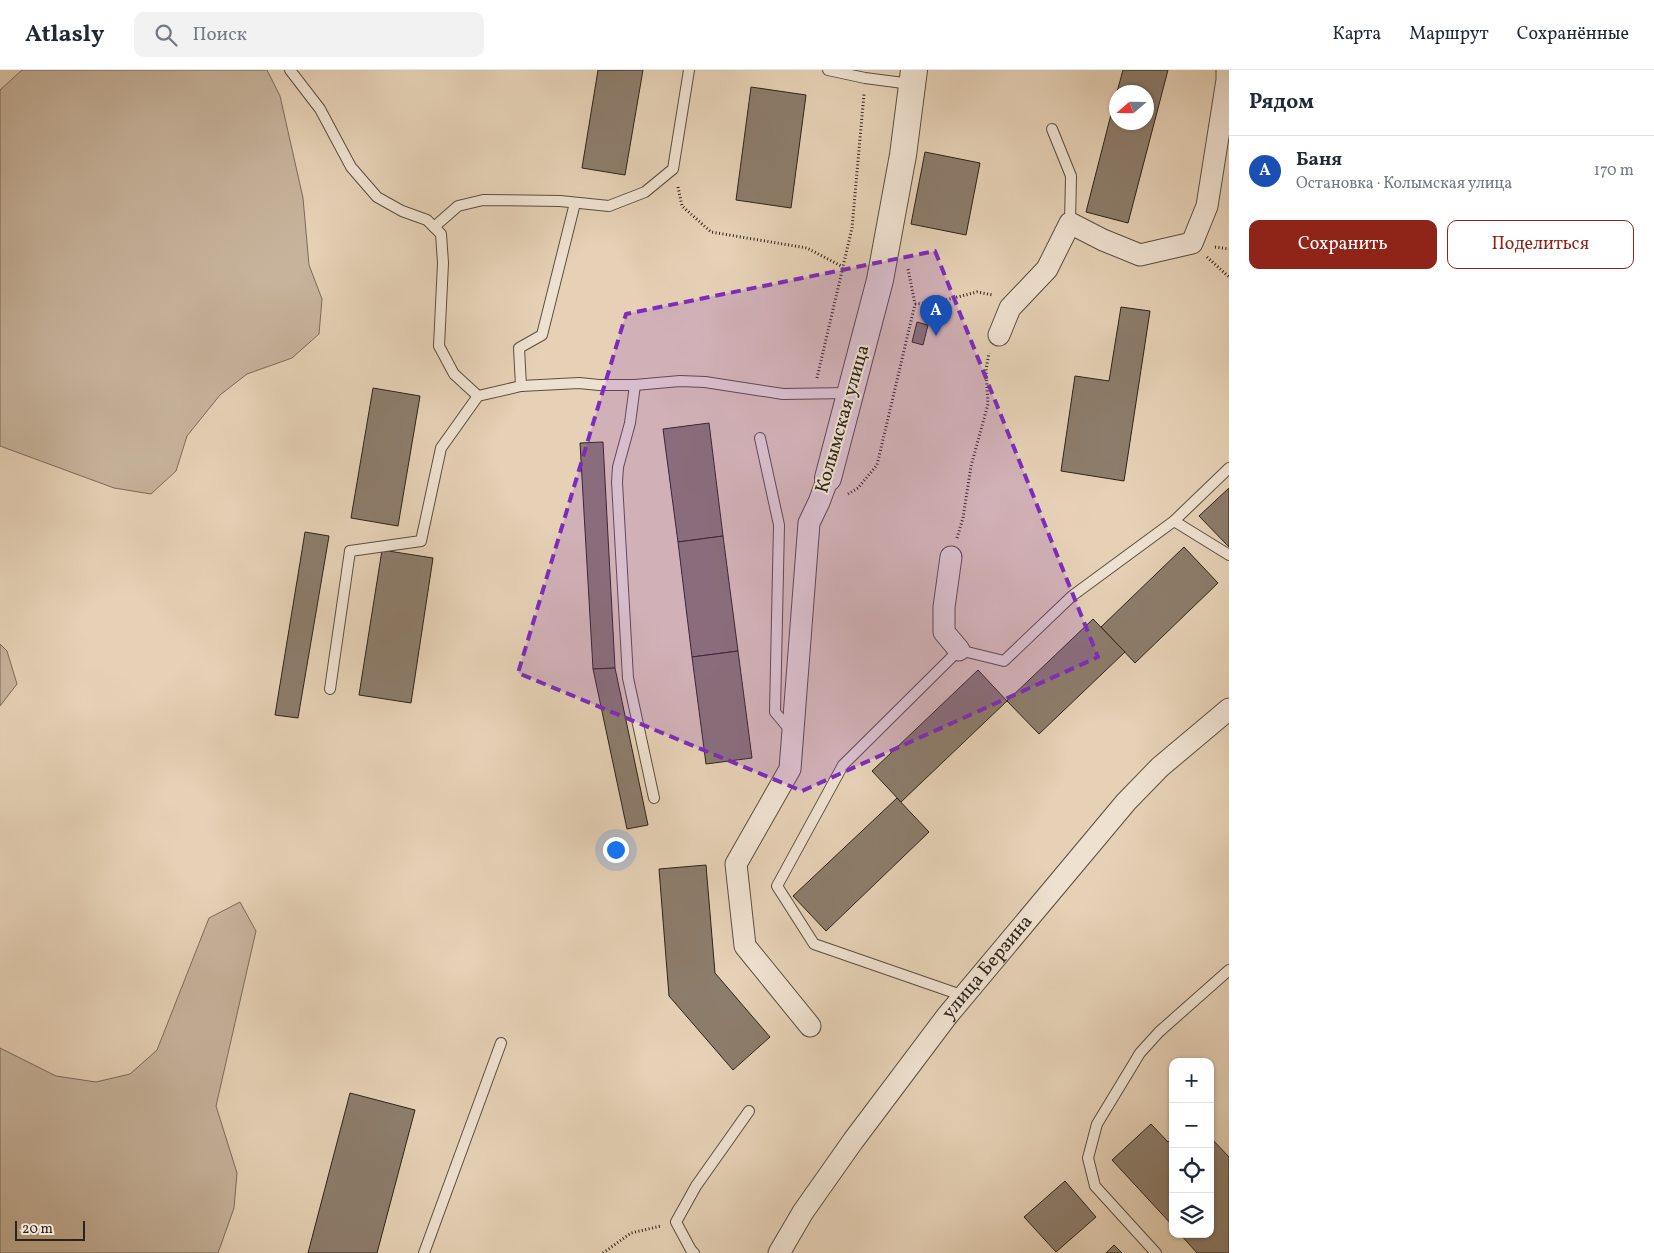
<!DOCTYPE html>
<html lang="ru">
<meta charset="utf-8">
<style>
:root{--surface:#fff;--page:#f2f2f3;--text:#1f2937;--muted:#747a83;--line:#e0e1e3;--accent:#8f2418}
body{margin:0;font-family:Vollkorn,serif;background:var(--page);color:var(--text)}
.controls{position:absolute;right:15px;bottom:15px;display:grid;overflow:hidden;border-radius:10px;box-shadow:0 1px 4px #0004}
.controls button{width:45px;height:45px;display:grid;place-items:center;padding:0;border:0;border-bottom:1px solid var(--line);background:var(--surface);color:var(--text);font:25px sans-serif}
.compass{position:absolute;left:1109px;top:15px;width:45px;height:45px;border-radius:50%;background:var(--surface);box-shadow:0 1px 4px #0004;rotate:250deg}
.scale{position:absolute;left:15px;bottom:12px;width:70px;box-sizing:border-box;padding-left:5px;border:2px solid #2d231b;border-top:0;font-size:14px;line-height:18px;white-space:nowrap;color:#2d231b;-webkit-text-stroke:4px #efe1d0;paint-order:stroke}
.you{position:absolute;left:615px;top:779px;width:18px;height:18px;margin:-12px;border:4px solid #fff;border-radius:50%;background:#1a73e8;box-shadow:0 0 0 8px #1a73e833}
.badge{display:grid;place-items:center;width:32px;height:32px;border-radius:50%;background:var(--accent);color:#fff;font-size:16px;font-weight:700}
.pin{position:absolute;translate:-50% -41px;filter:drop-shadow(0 1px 2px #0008)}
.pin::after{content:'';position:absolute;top:26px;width:18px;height:15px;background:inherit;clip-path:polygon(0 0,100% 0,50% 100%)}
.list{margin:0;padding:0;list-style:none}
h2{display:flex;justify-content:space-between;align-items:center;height:65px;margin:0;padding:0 20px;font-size:21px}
h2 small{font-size:16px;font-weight:400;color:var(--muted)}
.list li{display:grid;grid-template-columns:32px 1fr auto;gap:15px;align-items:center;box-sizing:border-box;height:70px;padding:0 20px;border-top:1px solid var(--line)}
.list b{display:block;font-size:19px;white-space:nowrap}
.list p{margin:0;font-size:16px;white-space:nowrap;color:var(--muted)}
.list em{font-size:16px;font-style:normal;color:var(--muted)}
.actions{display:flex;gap:10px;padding:15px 20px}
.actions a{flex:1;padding:11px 0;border:1px solid var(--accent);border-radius:10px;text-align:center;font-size:18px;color:var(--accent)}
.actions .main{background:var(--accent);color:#fff}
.icon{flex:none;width:28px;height:28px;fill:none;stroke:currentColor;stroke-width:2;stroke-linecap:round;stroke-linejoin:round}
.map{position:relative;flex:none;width:1229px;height:1183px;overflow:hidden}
header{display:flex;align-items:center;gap:30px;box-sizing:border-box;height:70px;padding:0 25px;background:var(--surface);border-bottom:1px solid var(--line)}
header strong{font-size:24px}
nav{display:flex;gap:28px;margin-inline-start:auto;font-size:18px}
.search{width:350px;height:45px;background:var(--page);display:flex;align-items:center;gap:12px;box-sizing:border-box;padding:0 18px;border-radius:10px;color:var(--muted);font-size:19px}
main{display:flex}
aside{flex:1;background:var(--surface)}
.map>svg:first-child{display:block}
.green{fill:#c7b39c;stroke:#7a6b5c}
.building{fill:#8d7d6c;stroke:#2d231b}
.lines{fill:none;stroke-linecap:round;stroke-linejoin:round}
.service-casing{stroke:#5b4e42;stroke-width:12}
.minor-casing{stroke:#5b4e42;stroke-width:23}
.tertiary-casing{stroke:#5b4e42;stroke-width:28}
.path{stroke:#2d231b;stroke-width:3;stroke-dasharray:1 2.5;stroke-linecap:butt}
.service{stroke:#efe1d0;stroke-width:10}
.minor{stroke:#efe1d0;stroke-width:21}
.tertiary{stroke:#efe1d0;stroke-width:26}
.marked{fill:#7b2cbf;fill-opacity:0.2;stroke:#7b2cbf;stroke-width:4;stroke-dasharray:10 6;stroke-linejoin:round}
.labels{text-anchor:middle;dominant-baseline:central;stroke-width:4;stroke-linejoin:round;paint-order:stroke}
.street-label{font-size:19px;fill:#2d231b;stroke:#efe1d0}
</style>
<header>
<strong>Atlasly</strong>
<div class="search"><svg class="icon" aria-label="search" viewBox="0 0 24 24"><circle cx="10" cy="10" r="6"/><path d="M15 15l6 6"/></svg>Поиск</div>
<nav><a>Карта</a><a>Маршрут</a><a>Сохранённые</a></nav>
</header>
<main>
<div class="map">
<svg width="1229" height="1183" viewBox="0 0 1229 1183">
<rect width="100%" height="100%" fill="#e6d1b6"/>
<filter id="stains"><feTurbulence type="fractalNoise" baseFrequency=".004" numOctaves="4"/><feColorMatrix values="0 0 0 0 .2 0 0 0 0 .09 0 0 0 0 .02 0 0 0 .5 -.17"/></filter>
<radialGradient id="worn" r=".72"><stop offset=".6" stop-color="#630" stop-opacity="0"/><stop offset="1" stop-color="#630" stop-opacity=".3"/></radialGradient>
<g class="green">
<polygon points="22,0 267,0 280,26 303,128 309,195 322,229 319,264 292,288 247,304 220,325 187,366 176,401 151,424 114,418 0,376 0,20"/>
<polygon points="0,574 7,581 17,614 0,636"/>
<polygon points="240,832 256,861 216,1036 237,1103 234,1138 218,1183 0,1183 0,978 56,1006 96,1012 130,1004 157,980 209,848"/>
</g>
<g class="building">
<polygon points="598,0 643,0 625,105 582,98"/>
<polygon points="1123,0 1168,0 1128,153 1086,142 1116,25 1116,52 1146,52 1146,22 1117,22"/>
<polygon points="751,17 806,25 791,138 736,130"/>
<polygon points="925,82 980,93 966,165 911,154"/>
<polygon points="1121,237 1150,241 1124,411 1061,401 1075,306 1109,311"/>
<polygon points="917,252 928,255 923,275 912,272"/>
<polygon points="373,318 420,326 398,456 351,448"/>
<polygon points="709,353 723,466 678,472 663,359"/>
<polygon points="603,372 615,598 593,599 580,373"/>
<polygon points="1229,418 1229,477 1199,446"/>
<polygon points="305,462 329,466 298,648 275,645"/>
<polygon points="723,466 738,581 692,587 678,472"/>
<polygon points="1184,477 1218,513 1135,593 1101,557"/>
<polygon points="382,480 433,488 411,633 359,625"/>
<polygon points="1093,549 1125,582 1039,664 1007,631"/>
<polygon points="738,581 752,688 706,694 692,587"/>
<polygon points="615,598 648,755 627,759 593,599"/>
<polygon points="978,600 1007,631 901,732 872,701"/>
<polygon points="897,728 929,762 826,861 793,826"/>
<polygon points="706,795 715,903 770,967 733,1000 669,926 659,799"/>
<polygon points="350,1023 415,1040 377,1183 308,1183"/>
<polygon points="1151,1054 1168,1072 1173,1068 1173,1156 1112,1090"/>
<polygon points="1210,1067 1229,1087 1229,1183 1197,1183 1180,1164 1210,1164"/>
<polygon points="1065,1111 1096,1147 1056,1182 1024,1147"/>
<polygon points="1114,1175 1122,1183 1106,1183"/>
</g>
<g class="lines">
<g class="service-casing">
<g id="service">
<polyline points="290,0 320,39 351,97 377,127 402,141 427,150 441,164 443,193 439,276 454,304 478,326"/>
<polyline points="828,0 865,8 911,14"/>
<polyline points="1052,59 1071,106 1070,153"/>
<polyline points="434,157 458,136 483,130 560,131 609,136 645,122 673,99 689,0"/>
<polyline points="635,315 630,353 618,397 617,412 628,608 654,728"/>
<polyline points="521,316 519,278 542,265 575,133"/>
<polyline points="760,368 779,455 775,642 790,660"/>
<polyline points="1174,451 1229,398"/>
<polyline points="330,619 350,481 421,471 441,378 478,326 521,316 579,313 599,315 635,315 680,311 705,312 783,324 850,323"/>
<polyline points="964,926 814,874 777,816 843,695 959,580 1004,591 1072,526 1174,451 1229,485"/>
<polyline points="424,1183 501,973"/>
<polyline points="694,1183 691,1180 676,1152 696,1116 749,1041"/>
<polyline points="1156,1183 1095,1116 1088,1088 1097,1054 1140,983 1159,962 1229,900"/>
</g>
</g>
<g class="minor-casing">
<g id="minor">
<polyline points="999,265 1010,238 1047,199 1070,153 1103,170 1140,185 1192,173 1207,136 1227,10 1227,0"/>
<polyline points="951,487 944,537 944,562 959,580"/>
<polyline points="810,956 745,876 736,794 790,699 809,453 819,432 828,408"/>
<path id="s1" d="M779,1183L803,1142L853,1071L947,946L1126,732L1160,697L1229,639"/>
</g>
</g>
<g class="tertiary-casing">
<polyline id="tertiary" points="828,408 880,210 903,85 914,0"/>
</g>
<g class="path">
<polyline points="678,117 682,136 711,162 807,178 843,197"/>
<polyline points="1215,177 1229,179"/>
<polyline points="1207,187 1229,207"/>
<polyline points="915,234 938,232 977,222 993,225"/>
<polyline points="817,308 852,158 864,24"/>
<polyline points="848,424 858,418 877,395 915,234 908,199"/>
<polyline points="957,468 963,448 971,396 988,334 986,299 989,283"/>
<polyline points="603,1183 631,1163 661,1156"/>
</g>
<use href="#service" class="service"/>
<use href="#minor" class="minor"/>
<use href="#tertiary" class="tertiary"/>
</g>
<path class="marked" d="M935,181L1098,587L802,721L518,603L626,244Z"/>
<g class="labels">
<g class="street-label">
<text transform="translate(843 349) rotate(-74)">Колымская улица</text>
<text stroke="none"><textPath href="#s1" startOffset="354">улица Берзина</textPath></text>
</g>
</g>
<rect width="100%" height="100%" filter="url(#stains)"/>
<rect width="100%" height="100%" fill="url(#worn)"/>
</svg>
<div class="controls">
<button>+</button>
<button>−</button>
<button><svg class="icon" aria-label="locate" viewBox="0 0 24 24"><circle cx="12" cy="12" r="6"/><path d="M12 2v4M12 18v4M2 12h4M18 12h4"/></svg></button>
<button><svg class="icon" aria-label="layers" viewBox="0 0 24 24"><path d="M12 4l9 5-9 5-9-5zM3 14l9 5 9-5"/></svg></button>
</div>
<svg class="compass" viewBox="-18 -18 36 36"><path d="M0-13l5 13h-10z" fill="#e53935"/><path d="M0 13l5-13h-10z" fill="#747a83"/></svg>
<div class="scale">20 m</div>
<div class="you"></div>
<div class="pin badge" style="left:936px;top:266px;background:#1a4fb4">A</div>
</div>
<aside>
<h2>Рядом<small></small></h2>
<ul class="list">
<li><span class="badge" style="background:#1a4fb4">A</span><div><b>Баня</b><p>Остановка · Колымская улица</p></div><em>170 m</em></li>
</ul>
<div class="actions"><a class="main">Сохранить</a><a>Поделиться</a></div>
</aside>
</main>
